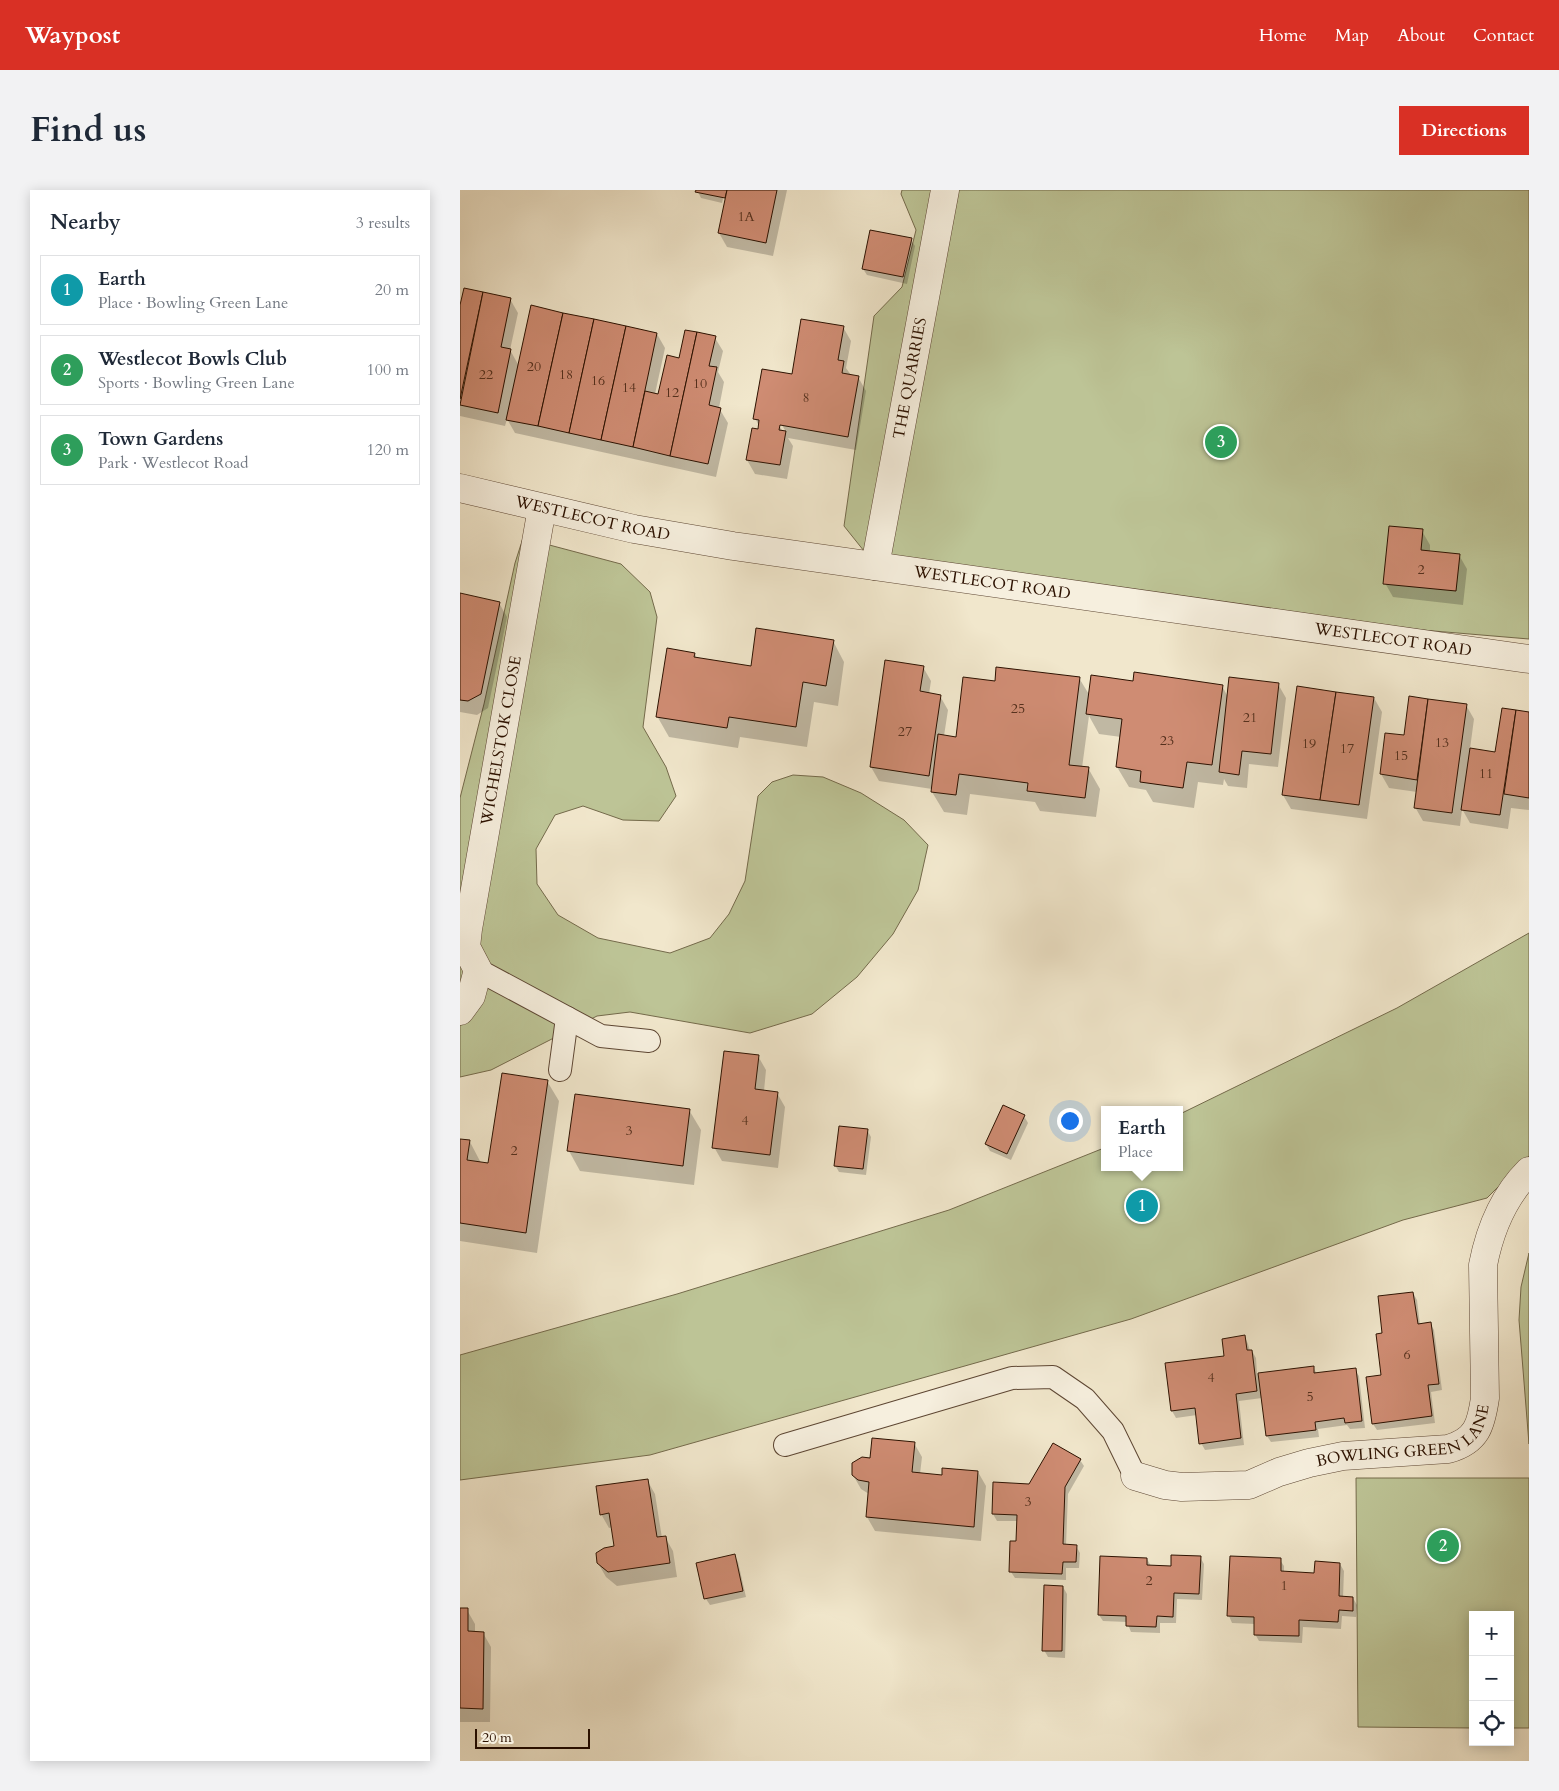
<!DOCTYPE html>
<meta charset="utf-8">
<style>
:root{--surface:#fff;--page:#f2f2f3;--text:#1f2937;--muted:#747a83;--line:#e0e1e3;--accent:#d93025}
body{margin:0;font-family:Cardo,serif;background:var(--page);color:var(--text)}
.controls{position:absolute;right:15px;bottom:15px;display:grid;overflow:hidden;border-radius:0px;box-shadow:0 2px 12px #0003}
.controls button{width:45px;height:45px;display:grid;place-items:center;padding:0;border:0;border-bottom:1px solid var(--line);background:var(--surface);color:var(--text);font:25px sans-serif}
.scale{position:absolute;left:15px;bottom:12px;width:115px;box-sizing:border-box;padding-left:5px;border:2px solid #2c1100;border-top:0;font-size:14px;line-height:18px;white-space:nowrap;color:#2c1100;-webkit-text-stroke:4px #f6efde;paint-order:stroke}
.you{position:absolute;left:609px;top:930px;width:18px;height:18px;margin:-12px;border:4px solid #fff;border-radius:50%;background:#1a73e8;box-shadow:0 0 0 8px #1a73e833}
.badge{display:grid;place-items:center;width:32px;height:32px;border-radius:50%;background:var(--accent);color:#fff;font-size:16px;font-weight:700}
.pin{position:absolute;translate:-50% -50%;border:2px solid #fff;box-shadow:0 1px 5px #0006}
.popup{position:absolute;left:641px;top:916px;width:82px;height:65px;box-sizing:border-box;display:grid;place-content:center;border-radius:0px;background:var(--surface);filter:drop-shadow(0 1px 4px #0005);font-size:16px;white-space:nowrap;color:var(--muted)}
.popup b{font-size:19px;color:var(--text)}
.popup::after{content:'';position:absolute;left:50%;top:100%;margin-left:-10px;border:10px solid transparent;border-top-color:var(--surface)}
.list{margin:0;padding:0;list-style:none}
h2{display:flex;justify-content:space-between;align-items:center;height:65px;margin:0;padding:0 20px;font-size:21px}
h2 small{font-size:16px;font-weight:400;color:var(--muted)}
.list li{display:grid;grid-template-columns:32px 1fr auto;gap:15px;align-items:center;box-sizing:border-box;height:70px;margin:0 10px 10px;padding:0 10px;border:1px solid var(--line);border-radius:0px}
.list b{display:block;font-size:19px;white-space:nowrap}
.list p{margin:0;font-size:16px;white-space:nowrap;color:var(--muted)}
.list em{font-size:16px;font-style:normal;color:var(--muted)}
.icon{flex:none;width:28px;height:28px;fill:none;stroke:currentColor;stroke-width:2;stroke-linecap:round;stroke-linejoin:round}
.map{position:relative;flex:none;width:1069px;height:1571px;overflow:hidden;border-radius:0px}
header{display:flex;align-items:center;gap:30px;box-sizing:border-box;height:70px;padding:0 25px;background:var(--accent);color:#fff}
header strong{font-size:24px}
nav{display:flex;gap:28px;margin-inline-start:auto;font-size:18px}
.intro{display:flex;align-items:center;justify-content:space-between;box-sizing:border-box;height:120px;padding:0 30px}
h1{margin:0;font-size:35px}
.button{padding:12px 22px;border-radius:0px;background:var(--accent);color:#fff;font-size:18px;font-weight:700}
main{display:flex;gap:30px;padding:0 30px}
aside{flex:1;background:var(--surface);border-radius:0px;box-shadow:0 2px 12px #0003}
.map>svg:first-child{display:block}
.green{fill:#bdc496;stroke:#746a4b}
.shadow{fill:#0003;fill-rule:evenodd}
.building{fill:#cf8c73;stroke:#2c1100}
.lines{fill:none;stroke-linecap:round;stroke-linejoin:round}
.lane-casing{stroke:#5d4633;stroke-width:24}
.street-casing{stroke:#5d4633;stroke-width:29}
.lane{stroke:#f6efde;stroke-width:22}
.street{stroke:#f6efde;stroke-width:28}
.labels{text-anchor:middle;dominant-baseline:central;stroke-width:4;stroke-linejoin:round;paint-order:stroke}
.number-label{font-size:14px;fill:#55301d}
.street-label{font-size:16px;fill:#2c1100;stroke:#f6efde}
</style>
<header>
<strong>Waypost</strong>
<nav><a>Home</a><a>Map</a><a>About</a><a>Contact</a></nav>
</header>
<div class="intro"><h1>Find us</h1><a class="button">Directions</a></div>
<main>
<aside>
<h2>Nearby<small>3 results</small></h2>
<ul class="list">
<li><span class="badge" style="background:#0f9aa8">1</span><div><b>Earth</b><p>Place · Bowling Green Lane</p></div><em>20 m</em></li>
<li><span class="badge" style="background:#2e9e5b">2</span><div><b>Westlecot Bowls Club</b><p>Sports · Bowling Green Lane</p></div><em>100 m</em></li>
<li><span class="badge" style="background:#2e9e5b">3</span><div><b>Town Gardens</b><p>Park · Westlecot Road</p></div><em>120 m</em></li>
</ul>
</aside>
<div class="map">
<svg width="1069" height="1571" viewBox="0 0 1069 1571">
<rect width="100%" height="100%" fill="#f1e7cc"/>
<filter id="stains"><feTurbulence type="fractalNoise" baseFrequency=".004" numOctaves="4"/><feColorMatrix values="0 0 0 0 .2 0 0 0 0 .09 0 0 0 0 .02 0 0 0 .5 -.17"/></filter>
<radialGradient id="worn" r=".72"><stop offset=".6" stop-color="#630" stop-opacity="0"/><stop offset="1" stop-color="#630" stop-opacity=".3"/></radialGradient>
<g class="green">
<polygon points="442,0 1069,0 1069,449 962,440 404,361 384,336 414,126 442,97 456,40 441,4"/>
<polygon points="63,348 161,374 190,402 197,427 183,537 206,577 216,606 199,631 163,630 123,616 95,625 76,659 77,694 98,725 138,748 210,763 250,748 269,724 285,691 298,606 312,592 333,585 363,587 401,603 444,630 468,655 458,700 433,744 397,787 352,824 290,843 170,822 137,826 31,880 0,887 0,608 24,514 55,373"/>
<polygon points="1069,743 1069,966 1027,1008 943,1030 671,1129 190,1265 0,1290 0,1165 217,1104 489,1020 644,958 644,977 720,977 720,924 937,818"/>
<polygon points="1069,1063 1069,1254 1059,1130 1061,1097"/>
<polygon points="896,1288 1069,1288 1069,1538 1050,1538 1050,1425 1013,1425 1013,1538 898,1537"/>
</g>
<g class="shadow">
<polygon points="237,0 265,0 262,13 241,8"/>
<polygon points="268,0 327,0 313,66 267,57 259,43"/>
<polygon points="451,50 455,56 447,94 407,85 403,79"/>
<polygon points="5,100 50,109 58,123 50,160 59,176 197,144 205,158 195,204 199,205 220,169 255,148 263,161 258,182 264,192 259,218 268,233 256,287 55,243 47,229 45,236 0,226 0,121"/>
<path d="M383,137L391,151L386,178L391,185L398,187L406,201L396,260L328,248L333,256L327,289L295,284L287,270L299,240V236L295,228L333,186ZM318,228L326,242H323L316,230Z"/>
<polygon points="962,341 970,355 970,362 999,365 1007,379 1003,415 933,407 925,393"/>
<polygon points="0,405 39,413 47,427 28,518 17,525 0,522"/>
<polygon points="373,451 384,472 378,516 354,512 347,557 280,547 278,558 209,547 197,526 235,464 237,469 292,477"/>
<polygon points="463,477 471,491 469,504 480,506 488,520 484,546 497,548 536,493 619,488 630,506 674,492 762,496 768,507 818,494 826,508 818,577 789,574 787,598 768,596 764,589 763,595 738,592 734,618 693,612 686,600 669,597 657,577 661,547 639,544 629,526 622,578 628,578 640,599 636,627 580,621 575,612 510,604 507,625 484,622 472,602 472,599 419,591 411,577"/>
<polygon points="914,508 922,522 907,629 831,619 823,605"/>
<polygon points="950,508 1006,515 1014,529 1010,559 1036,563 1043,520 1069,523 1069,620 1051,618 1048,639 1010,633 1002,619 1000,636 963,631 955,617 957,602 929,598 921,584 945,546"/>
<polygon points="298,866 306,880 304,901 317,903 325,917 318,978 262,971 254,957"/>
<polygon points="87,891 99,911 77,1063 0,1051 0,950 10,952 21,973 30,975"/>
<polygon points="229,920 241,940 234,995 120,981 109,961"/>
<polygon points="564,926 568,933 551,970 530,961 526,954"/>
<polygon points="407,940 411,947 406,985 379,982 375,975"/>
<polygon points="953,1103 957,1110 960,1135 970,1133 974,1140 982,1200 971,1202 975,1233 917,1240 913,1234 922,1186 924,1144"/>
<polygon points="785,1147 788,1154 790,1161 792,1161 796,1168 797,1184 853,1177 857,1184 895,1180 899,1186 905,1238 890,1239 887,1235 858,1239 859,1247 811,1252 807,1246 802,1208 779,1211 784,1255 745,1260 741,1253 737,1225 716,1228 712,1221 706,1174 765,1167"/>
<polygon points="454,1253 462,1267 460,1284 483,1286 518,1282 526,1296 521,1351 415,1341 407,1327 409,1304 401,1299 393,1285 411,1269"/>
<polygon points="620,1270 624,1276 608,1304 606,1356 616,1356 620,1363 619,1378 606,1378 606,1390 555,1388 551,1382 557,1353 558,1331 537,1331 533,1324 570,1295"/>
<polygon points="187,1290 195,1304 202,1348 205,1347 213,1361 217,1387 157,1396 146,1387 138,1373 156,1357 153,1337 149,1338 141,1324"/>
<polygon points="274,1365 278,1372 286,1407 250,1415 246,1409 237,1374"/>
<polygon points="740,1367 744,1374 742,1410 717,1409 716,1433 700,1433 700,1443 671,1442 667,1432 643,1431 639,1425 687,1369 691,1376 712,1377"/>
<polygon points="820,1370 824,1376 824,1383 855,1384 880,1374 884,1381 883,1408 893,1408 897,1415 896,1427 882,1426 881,1439 843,1437 842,1453 799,1451 795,1444 795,1434 772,1433 769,1426"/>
<polygon points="603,1397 607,1404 605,1468 588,1467 584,1460"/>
<polygon points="0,1419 7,1420 15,1434 15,1443 23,1443 31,1457 30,1532 0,1532"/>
</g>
<g class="building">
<polygon points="236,0 267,0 265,8 235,2"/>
<polygon points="267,0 317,0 306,53 258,43"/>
<polygon points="410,40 452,48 443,87 402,79"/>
<polygon points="4,98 23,102 0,209 0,115"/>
<polygon points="23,102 51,108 41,157 51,159 38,223 0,215"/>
<polygon points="71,115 103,123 78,236 46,230"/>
<polygon points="103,123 134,129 109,243 78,236"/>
<polygon points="134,129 166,136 141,250 109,243"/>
<polygon points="341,129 384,136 378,170 384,171 382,183 399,186 388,247 320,235 319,240 326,241 320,275 286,270 292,238 298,239 299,230 293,229 302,179 332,184"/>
<polygon points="166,136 197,143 173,257 141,250"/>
<polygon points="225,140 237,142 210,266 173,257 185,201 198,204 207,165 219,168"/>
<polygon points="237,142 256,146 249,176 257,177 249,215 261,218 248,274 210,266"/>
<polygon points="929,336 963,339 961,360 1000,364 996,401 923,394"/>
<polygon points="0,403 40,412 21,504 8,511 0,510"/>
<polygon points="296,438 374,450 366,496 343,492 336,537 269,527 267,538 196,527 207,458 235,463 234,467 291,476"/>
<polygon points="425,470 464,476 460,501 481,505 469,586 410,577"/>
<polygon points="536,477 620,487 609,575 629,577 625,608 567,601 568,593 499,584 496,605 471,602 478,544 496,547 503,487 535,491"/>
<polygon points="674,482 763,495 752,575 727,572 723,598 680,592 681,581 656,577 662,529 626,524 631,485 673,491"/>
<polygon points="769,487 819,493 811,564 782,561 779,585 759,582"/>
<polygon points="837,496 876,502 860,610 822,605"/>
<polygon points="876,502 914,507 899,615 860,610"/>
<polygon points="949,506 968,509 957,590 920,584 925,543 944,545"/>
<polygon points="968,509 1007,514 992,623 954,618"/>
<polygon points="1042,518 1056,520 1040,625 1001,620 1010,558 1035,562"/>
<polygon points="1056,520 1069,522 1069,608 1044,604"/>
<polygon points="264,861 299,865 295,899 318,902 310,965 252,958"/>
<polygon points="42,883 88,890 66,1043 0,1033 0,949 10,950 7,970 28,973"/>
<polygon points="115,904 230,919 223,976 107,961"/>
<polygon points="543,915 565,925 547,964 525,954"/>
<polygon points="379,936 408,939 403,979 374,976"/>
<polygon points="953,1102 958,1134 971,1132 979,1194 968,1195 972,1226 912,1234 906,1187 921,1185 916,1144 922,1143 918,1106"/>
<polygon points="785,1145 787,1160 792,1160 797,1201 776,1204 781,1248 739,1254 735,1218 711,1221 705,1173 764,1166 762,1149"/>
<polygon points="854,1176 854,1183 896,1178 902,1231 885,1233 884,1228 855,1232 856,1240 806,1246 798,1183"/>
<polygon points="412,1248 455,1252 452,1282 482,1285 482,1278 518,1281 514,1337 406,1327 409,1292 398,1290 392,1285 392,1273 402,1267 410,1268"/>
<polygon points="593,1253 621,1269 605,1297 603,1354 617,1355 616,1372 603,1372 602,1384 549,1382 550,1351 556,1351 557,1325 532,1324 533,1292 569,1294"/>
<polygon points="188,1289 197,1347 206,1346 210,1373 148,1382 137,1373 136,1363 144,1358 154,1356 149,1323 140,1325 136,1296"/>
<polygon points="275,1364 283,1401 244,1409 236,1373"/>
<polygon points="711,1365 741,1366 739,1404 714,1403 713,1427 697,1426 696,1437 666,1436 666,1426 638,1425 640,1366 687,1368 687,1375 711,1376"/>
<polygon points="770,1366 821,1368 821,1381 854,1383 855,1371 880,1373 879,1406 893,1407 893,1421 879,1420 878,1432 839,1430 839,1446 794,1445 794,1427 767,1426"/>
<polygon points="584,1395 603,1396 602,1461 582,1461"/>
<polygon points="0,1418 8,1418 8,1441 24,1442 23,1519 0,1518"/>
</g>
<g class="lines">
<g class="lane-casing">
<g id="lane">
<polyline points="18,780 141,846 189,851"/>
<polyline points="100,880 107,828"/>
<polyline points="325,1255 552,1188 593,1187 625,1209 653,1241 675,1286"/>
</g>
</g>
<g class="street-casing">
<g id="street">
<path id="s1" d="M0,298L174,339L273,356L1069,469"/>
<path id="s2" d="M415,376L485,0"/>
<path id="s3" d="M0,821L11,806L18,780L6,757L8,739L82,318"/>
<path id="s4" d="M675,1286L705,1295L722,1297L789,1295L819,1282L849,1273L883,1266L988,1259C1017,1251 1021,1235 1025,1208L1023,1075C1030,1039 1043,1007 1069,981"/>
</g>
</g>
<use href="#lane" class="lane"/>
<use href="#street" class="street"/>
</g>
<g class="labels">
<g class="number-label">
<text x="286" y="26">1A</text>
<text x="74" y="176">20</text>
<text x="26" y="184">22</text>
<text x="106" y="184">18</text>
<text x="138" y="190">16</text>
<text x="240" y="193">10</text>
<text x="169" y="197">14</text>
<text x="212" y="202">12</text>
<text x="346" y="207">8</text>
<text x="961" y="379">2</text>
<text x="558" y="518">25</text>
<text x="790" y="527">21</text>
<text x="445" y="541">27</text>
<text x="707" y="550">23</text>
<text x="982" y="552">13</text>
<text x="849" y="553">19</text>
<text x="887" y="558">17</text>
<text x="941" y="565">15</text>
<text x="1026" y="583">11</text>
<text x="285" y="930">4</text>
<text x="169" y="940">3</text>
<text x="54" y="960">2</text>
<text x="947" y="1164">6</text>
<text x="751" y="1187">4</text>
<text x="850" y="1206">5</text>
<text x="568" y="1311">3</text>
<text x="689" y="1390">2</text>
<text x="824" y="1395">1</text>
</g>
<g class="street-label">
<text stroke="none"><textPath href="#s2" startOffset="191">THE QUARRIES</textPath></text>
<text stroke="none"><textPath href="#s1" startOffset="136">WESTLECOT ROAD</textPath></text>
<text stroke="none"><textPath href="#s1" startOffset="541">WESTLECOT ROAD</textPath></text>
<text stroke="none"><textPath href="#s1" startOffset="946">WESTLECOT ROAD</textPath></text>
<text stroke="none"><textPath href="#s3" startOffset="281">WICHELSTOK CLOSE</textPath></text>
<text stroke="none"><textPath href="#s4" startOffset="284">BOWLING GREEN LANE</textPath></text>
</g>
</g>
<rect width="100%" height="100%" filter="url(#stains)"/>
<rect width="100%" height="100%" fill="url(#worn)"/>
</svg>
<div class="controls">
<button>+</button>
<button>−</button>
<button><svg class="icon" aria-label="locate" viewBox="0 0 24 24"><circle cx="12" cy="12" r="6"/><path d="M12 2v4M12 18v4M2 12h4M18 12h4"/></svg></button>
</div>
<div class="scale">20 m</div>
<div class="you"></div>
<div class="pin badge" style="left:682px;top:1016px;background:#0f9aa8">1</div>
<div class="popup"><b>Earth</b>Place</div>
<div class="pin badge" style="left:983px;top:1356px;background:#2e9e5b">2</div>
<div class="pin badge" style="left:761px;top:252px;background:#2e9e5b">3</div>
</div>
</main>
